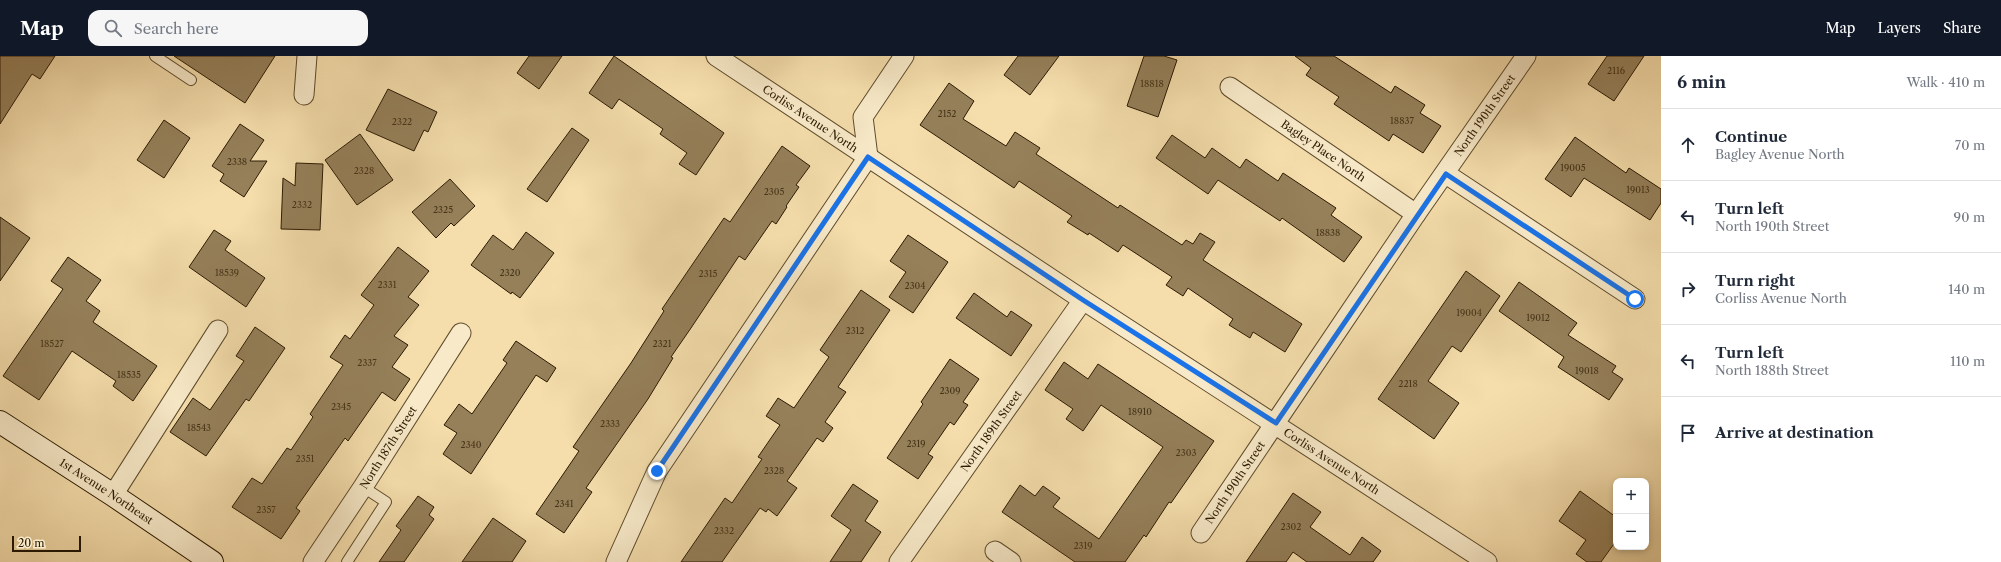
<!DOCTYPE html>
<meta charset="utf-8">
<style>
:root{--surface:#fff;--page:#f6f6f7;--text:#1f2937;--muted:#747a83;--line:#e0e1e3;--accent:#111827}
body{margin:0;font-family:"Libre Caslon Text",serif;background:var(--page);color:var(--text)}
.controls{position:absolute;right:12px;bottom:12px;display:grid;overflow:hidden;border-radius:8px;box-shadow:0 2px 6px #0003}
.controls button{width:36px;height:36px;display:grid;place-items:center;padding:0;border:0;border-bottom:1px solid var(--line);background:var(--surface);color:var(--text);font:20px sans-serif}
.scale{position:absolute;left:12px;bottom:10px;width:69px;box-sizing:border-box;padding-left:4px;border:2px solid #2c1a02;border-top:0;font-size:11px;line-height:14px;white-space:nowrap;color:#2c1a02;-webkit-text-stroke:3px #f8eac9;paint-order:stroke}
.stop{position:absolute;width:12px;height:12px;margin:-9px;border:3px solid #1a73e8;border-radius:50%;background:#fff}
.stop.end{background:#1a73e8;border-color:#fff;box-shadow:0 1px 4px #0008}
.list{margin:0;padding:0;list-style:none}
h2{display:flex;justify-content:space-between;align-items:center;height:52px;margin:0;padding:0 16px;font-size:17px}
h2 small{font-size:13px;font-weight:400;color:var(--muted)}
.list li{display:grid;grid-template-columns:26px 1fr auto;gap:12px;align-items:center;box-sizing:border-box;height:72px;padding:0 16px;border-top:1px solid var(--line)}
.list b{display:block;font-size:15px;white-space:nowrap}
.list p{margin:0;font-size:13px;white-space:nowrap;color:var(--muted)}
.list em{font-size:13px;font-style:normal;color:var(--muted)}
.icon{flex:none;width:22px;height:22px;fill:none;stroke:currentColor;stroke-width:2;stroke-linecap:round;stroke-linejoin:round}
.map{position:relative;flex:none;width:1661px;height:506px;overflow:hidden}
header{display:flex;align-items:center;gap:24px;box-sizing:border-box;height:56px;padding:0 20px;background:var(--accent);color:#fff}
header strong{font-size:19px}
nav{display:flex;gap:22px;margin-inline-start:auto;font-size:14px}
.search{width:280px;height:36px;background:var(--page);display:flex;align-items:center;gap:10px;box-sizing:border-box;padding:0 14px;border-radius:12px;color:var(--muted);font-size:15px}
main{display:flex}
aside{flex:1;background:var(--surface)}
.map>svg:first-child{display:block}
.building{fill:#95805a;stroke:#2c1a02}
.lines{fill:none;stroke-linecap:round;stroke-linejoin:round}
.lane-casing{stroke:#5e4b2c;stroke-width:12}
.street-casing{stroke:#5e4b2c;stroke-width:21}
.secondary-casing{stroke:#2c1a02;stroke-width:24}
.lane{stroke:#f8eac9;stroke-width:10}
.street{stroke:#f8eac9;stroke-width:19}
.secondary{stroke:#f8eac9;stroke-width:22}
.route{stroke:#1a73e8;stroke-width:5}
.labels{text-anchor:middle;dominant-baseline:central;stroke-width:3.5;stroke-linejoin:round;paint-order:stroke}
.number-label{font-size:9px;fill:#463418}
.street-label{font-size:11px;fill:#2c1a02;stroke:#f8eac9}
</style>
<header>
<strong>Map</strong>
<div class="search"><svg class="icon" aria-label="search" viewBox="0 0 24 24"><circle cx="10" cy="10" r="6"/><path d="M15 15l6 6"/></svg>Search here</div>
<nav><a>Map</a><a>Layers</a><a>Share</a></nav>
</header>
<main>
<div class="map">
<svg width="1661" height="506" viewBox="0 0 1661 506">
<rect width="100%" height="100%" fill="#f5deac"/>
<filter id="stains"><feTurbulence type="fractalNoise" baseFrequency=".005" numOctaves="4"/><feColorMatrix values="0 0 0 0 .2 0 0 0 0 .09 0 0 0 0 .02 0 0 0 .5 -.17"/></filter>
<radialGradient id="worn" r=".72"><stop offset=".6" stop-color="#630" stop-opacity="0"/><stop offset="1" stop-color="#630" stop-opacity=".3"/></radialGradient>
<g class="building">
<polygon points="0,0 55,0 40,23 32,18 0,68"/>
<polygon points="174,0 275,0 245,47"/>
<polygon points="529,0 562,0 539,33 517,17"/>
<polygon points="614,0 724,77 696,119 679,108 687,97 660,78 663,73 619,43 612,53 589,37"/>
<polygon points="1018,0 1059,0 1030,39 1004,19"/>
<polygon points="1144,0 1164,0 1177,4 1158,61 1127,50"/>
<polygon points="1295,0 1334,0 1391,37 1395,30 1425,49 1420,57 1441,70 1423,97 1393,78 1389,85 1334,48 1339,41 1306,19 1311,12"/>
<polygon points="1607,0 1644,0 1614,45 1588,28"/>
<polygon points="949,27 974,45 963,63 1006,90 1015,76 1040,92 1036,98 1118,152 1120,149 1182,189 1186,184 1193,188 1200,177 1215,186 1203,204 1302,268 1285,296 1253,276 1250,282 1229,269 1233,263 1188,232 1183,240 1166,229 1172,221 1123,189 1118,196 1089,177 1088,179 1067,166 1072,160 1019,125 1014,132 920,69"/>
<polygon points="388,33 437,56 428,76 424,74 414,95 366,74"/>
<polygon points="164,64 190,82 164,122 137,104"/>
<polygon points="240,68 264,84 250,105 267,105 244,141 220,125 224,118 212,110"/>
<polygon points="572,72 589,84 547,146 527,133"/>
<polygon points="360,78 393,124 357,149 325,104"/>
<polygon points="1172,79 1205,102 1212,92 1240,112 1246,103 1278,125 1283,117 1336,152 1331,159 1362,181 1344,206 1282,162 1280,165 1218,124 1208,138 1156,102"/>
<polygon points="1575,81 1626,117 1629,112 1661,133 1661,147 1650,164 1584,122 1571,141 1545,123"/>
<polygon points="782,90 810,110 796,129 799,131 786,150 787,151 776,168 772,165 745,204 739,200 691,272 671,301 673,302 648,343 586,432 592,436 564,477 536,458 579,395 573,391 631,307 664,255 662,253 724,162 730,166"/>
<polygon points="296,107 323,108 320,174 281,173 283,122 295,130"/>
<polygon points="450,123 475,150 454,170 451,167 436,182 412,156"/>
<polygon points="0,161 30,182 0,225"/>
<polygon points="214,174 231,185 225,194 265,222 246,251 189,211"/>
<polygon points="526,176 554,197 520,242 512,236 511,238 471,209 493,179 513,194"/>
<polygon points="908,179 948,206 913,257 889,241 906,216 890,205"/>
<polygon points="398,191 429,215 408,241 419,249 394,280 408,289 392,311 410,323 395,345 382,336 348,385 345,382 296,452 300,455 281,483 232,451 252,422 262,428 287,392 291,394 313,361 310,358 343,309 330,301 345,279 350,283 374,249 361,239"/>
<polygon points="68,201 101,224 86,245 100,255 93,266 157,310 133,345 113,330 116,325 72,295 39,344 3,320 63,233 51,225"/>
<polygon points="1466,215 1500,240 1461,296 1452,290 1428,325 1459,347 1434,383 1378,343"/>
<polygon points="1519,226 1577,267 1568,279 1616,310 1612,316 1623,323 1609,344 1558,311 1564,301 1499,255"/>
<polygon points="861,234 890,254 838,331 846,336 825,366 833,372 823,386 817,382 787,425 797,432 777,460 768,453 766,456 760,452 722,506 681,506 725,442 732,447 762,403 758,401 780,369 766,360 778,342 794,352 829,301 820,294"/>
<polygon points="974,237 1007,261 1011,255 1032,269 1011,300 956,262"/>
<polygon points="255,271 285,292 249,345 246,343 206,400 170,376 193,342 210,354 244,305 236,300"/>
<polygon points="516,285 556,312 547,326 536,319 471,418 443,398 457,377 444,369 459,348 472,358 507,307 503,304"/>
<polygon points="950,303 979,323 963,346 968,349 954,369 950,366 928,398 933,401 918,423 887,402 923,348 921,346"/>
<polygon points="1064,306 1088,323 1098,308 1214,385 1171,447 1169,446 1146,481 1144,479 1125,506 1075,506 1002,456 1020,429 1035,440 1043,430 1060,442 1053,451 1099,483 1163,391 1101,349 1083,375 1066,363 1073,353 1045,334"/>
<polygon points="853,428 878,445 865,465 881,476 861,506 830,506 851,474 831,460"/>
<polygon points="1580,435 1616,461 1616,485 1601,506 1587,506 1576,498 1586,484 1559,465"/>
<polygon points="1293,437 1321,456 1310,471 1350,499 1362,481 1381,495 1373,506 1307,506 1293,496 1286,506 1246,506"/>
<polygon points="418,440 434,451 429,459 434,463 404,506 379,506 401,474 396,470"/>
<polygon points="493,462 526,485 512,506 462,506"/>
</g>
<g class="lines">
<g class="lane-casing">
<g id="lane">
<polyline points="155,0 191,24"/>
<polyline points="347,506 386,446 363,431"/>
</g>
</g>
<g class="street-casing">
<g id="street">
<path id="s1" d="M716,0L1083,244L1487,506"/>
<path id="s2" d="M1230,31L1416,158"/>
<polyline points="304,39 307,0"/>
<polyline points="1446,118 1635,243"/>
<polyline points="113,439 218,274"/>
<path id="s3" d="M1201,477L1416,158L1526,0"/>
<polyline points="995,495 1011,506"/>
<path id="s4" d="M313,506L363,431L461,277"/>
<polyline points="616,506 657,415 868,101 863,61 904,0"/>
<path id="s5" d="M899,506L1083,244"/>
</g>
</g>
<g class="secondary-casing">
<g id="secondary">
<path id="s6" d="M0,366L113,439L212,506"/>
</g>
</g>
<use href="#lane" class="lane"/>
<use href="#street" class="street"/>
<use href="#secondary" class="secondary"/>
</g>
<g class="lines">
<polyline class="route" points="657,415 868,101 1083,244 1276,367 1446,118 1635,243"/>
</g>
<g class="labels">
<g class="number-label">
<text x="1616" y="14">2116</text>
<text x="1152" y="27">18818</text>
<text x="947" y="57">2152</text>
<text x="1402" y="64">18837</text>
<text x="402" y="65">2322</text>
<text x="237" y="105">2338</text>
<text x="1573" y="111">19005</text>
<text x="364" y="114">2328</text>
<text x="1638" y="133">19013</text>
<text x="774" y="135">2305</text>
<text x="302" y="148">2332</text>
<text x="443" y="153">2325</text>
<text x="1328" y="176">18838</text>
<text x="227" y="216">18539</text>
<text x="510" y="216">2320</text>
<text x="708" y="217">2315</text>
<text x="387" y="228">2331</text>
<text x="915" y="229">2304</text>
<text x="1469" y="256">19004</text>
<text x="1538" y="261">19012</text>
<text x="855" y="274">2312</text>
<text x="52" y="287">18527</text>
<text x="662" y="287">2321</text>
<text x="367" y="306">2337</text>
<text x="1587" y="314">19018</text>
<text x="129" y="318">18535</text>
<text x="1408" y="327">2218</text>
<text x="950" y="334">2309</text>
<text x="341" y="350">2345</text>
<text x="1140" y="355">18910</text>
<text x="610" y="367">2333</text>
<text x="199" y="371">18543</text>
<text x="916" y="387">2319</text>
<text x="471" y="388">2340</text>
<text x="1186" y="396">2303</text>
<text x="305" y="402">2351</text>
<text x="774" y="414">2328</text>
<text x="564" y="447">2341</text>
<text x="266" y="453">2357</text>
<text x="1291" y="470">2302</text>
<text x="724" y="474">2332</text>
<text x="1083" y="489">2319</text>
</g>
<g class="street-label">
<text stroke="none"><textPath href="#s3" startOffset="505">North 190th Street</textPath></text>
<text stroke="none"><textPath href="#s1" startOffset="113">Corliss Avenue North</textPath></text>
<text stroke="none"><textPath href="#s2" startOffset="113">Bagley Place North</textPath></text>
<text stroke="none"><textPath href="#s5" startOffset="160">North 189th Street</textPath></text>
<text stroke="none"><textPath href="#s4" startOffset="137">North 187th Street</textPath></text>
<text stroke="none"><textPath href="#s1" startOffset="737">Corliss Avenue North</textPath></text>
<text stroke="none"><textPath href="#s3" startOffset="61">North 190th Street</textPath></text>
<text stroke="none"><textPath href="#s6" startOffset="127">1st Avenue Northeast</textPath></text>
</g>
</g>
<rect width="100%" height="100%" filter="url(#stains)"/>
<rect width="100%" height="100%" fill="url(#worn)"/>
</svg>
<div class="controls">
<button>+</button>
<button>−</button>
</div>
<div class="scale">20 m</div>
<div class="stop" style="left:1635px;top:243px"></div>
<div class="stop end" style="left:657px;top:415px"></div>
</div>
<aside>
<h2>6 min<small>Walk · 410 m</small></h2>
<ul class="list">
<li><svg class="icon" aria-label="ahead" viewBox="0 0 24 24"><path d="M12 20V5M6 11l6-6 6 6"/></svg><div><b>Continue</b><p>Bagley Avenue North</p></div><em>70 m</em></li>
<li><svg class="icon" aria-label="left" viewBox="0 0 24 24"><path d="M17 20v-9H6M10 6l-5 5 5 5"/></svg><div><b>Turn left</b><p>North 190th Street</p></div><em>90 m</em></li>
<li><svg class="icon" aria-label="right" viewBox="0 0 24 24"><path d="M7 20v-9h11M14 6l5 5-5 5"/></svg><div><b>Turn right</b><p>Corliss Avenue North</p></div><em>140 m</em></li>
<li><svg class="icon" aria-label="left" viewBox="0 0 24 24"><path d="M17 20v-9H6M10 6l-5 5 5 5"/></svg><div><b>Turn left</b><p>North 188th Street</p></div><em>110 m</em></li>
<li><svg class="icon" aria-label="arrive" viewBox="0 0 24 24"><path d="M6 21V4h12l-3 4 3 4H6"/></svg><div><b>Arrive at destination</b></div></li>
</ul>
</aside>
</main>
